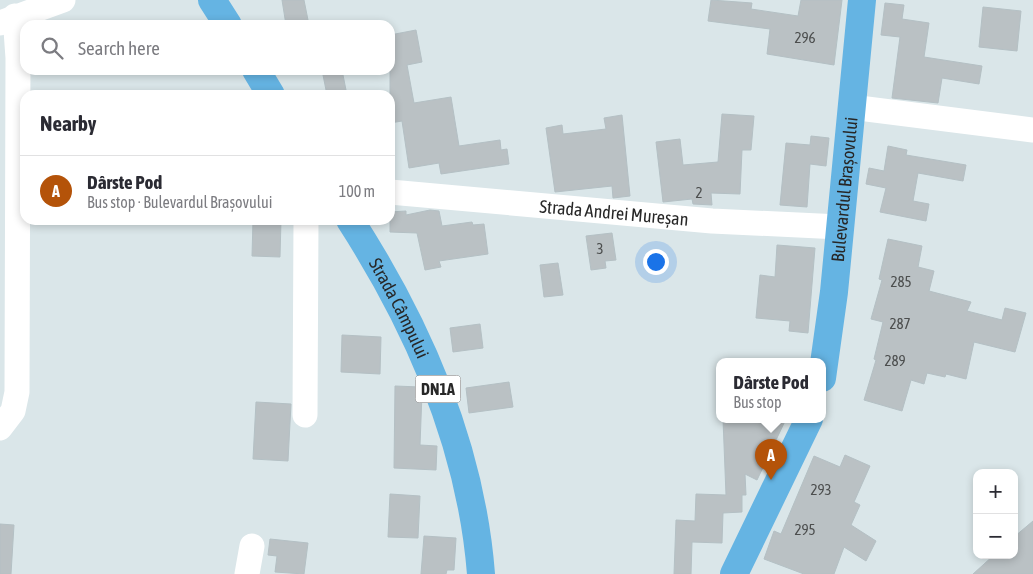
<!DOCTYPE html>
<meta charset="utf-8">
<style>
:root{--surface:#fff;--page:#f2f2f3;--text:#2b2b33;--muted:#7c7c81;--line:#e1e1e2;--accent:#b45309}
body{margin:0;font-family:"Asap Condensed",sans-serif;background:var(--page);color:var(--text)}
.controls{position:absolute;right:15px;bottom:15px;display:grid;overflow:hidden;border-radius:10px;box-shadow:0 2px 8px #0003}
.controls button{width:45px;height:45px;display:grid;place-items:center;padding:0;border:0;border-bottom:1px solid var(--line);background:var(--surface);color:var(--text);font:25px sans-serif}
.you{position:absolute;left:655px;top:261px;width:18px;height:18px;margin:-12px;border:4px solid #fff;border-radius:50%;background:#1a73e8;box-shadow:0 0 0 8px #1a73e833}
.badge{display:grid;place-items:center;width:32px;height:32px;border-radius:50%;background:var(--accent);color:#fff;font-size:16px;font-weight:700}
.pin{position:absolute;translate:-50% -41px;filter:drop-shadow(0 1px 2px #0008)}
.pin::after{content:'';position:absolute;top:26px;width:18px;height:15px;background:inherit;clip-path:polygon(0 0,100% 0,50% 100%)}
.popup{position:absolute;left:716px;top:358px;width:110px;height:65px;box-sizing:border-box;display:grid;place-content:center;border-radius:10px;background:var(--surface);filter:drop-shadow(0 1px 4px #0005);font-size:16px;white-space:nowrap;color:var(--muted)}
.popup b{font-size:19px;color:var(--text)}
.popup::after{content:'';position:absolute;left:50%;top:100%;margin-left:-10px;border:10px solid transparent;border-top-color:var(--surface)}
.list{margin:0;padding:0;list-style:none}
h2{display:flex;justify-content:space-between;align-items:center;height:65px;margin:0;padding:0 20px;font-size:21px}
h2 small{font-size:16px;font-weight:400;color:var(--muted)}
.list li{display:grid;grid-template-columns:32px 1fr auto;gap:15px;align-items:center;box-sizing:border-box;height:70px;padding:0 20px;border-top:1px solid var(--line)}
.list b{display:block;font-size:19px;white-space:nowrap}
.list p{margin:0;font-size:16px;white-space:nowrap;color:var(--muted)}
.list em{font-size:16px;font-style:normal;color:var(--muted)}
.icon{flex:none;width:28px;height:28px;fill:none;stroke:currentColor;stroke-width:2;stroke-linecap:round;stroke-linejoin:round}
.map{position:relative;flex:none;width:1033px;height:574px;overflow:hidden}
.search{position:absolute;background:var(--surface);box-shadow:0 2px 8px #0003;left:20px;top:20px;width:375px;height:55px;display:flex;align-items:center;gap:12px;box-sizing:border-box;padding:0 18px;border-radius:15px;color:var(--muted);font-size:19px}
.panel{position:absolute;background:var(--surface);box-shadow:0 2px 8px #0003;left:20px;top:90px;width:375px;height:135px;border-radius:15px}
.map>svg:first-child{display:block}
.building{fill:#bac1c4;stroke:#b4c0c4}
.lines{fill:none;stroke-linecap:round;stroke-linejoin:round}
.minor{stroke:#fff;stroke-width:25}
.major{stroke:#65b4e3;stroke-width:28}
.labels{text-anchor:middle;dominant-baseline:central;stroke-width:4;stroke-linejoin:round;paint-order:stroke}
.number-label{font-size:15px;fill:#4c4e4e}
.shield{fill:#fff;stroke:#686868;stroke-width:1}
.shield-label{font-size:16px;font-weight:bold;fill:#272727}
.street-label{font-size:18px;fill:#272727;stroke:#fff}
</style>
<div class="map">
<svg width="1033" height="574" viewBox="0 0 1033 574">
<rect width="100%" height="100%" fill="#dae6e9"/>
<g class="building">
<polygon points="282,0 304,0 309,25 286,25"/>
<polygon points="711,0 752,3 751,9 798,16 801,0 842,0 834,65 767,54 770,29 708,21"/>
<polygon points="885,3 904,5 902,19 929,23 924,57 982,66 979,84 942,78 938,103 892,98 900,37 881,35"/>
<polygon points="983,7 1021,11 1017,51 979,47"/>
<polygon points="416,30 422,62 407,65 414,103 451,97 459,146 500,140 501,150 507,149 509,164 441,174 439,163 409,168 402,121 390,123 390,35"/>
<polygon points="322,70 342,70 347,95 327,95"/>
<polygon points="722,114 754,116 751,150 742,150 740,194 711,193 712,205 693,204 692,199 663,202 656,142 680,139 683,165 718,162"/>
<polygon points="622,115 630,196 613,198 612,186 555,192 546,128 562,125 563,134 606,129 604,118"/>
<polygon points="811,136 829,138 826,166 810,164 807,207 780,205 786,143 810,145"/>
<polygon points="888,146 907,150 906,155 966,165 963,181 918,173 913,201 929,204 926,221 880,212 886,188 866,184 869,168 884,171"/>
<polygon points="430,210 439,211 442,226 472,222 473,225 484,224 488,254 439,261 441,267 425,270 417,233 390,232 390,212 406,211 406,215"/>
<polygon points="253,220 281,220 280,257 252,256"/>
<polygon points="612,233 616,260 605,261 606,268 591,270 586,236"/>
<polygon points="888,239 922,246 918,267 934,271 929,291 971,302 967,311 1002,320 1005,308 1026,313 1015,352 974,342 966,379 946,374 945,377 927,373 924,384 911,380 902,411 864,400 876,360 874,359 883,322 871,319 882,280 879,279"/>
<polygon points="777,245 815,248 808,333 789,331 790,321 756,318 760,275 775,277"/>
<polygon points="558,263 563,295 544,297 540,265"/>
<polygon points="480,324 483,348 453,352 450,328"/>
<polygon points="342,335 381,337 380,374 341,372"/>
<polygon points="509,382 513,407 469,413 466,388"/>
<polygon points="395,386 420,387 422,393 420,445 437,446 436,470 394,468"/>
<polygon points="256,402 291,404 288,461 253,459"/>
<polygon points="723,419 786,419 757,480 745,474 746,495 742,495 742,512 723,513 722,543 692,542 691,574 674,574 676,520 695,521 696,494 726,495"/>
<polygon points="845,455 870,466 854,502 860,505 851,525 876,541 866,561 844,547 834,574 804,574 764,559 774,531 781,534 814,456 840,467"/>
<polygon points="390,494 420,496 418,538 388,537"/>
<polygon points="1033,521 1033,574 973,574 994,555 1014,555 1014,537"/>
<polygon points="0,524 14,525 11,574 0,574"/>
<polygon points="424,536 456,538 454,570 447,570 446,574 421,574"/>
<polygon points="270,539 308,543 304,574 275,572 277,556 268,555"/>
</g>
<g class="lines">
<g class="minor">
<polyline points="0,23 63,0"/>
<polyline points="851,107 1033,130"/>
<path id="s1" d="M390,192L712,221L840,227"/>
<polyline points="305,415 306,220"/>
<polyline points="0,428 13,411 17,392 18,58 15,16"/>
<polyline points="247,574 252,546"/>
</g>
<g class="major">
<polyline points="212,0 228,25"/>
<polyline points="256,70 271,95"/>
<path id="s2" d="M350,220C419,327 471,446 481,574"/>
<path id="s3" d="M822,378L834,292L862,0"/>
<polyline points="734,574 809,419"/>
</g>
</g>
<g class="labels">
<g class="number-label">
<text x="805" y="37">296</text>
<text x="699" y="192">2</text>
<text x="600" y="248">3</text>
<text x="901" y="281">285</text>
<text x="900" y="323">287</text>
<text x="895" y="360">289</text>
<text x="821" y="489">293</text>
<text x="805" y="529">295</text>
</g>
<rect class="shield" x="415.5" y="375.5" width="45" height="27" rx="4"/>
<g class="shield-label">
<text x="438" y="389">DN1A</text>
</g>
<g class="street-label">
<text stroke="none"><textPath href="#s3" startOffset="190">Bulevardul Brașovului</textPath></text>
<text stroke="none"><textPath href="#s1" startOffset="225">Strada Andrei Mureșan</textPath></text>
<text stroke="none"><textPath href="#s2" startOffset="101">Strada Câmpului</textPath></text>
</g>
</g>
</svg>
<div class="controls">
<button>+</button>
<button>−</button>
</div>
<div class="you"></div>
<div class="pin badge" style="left:771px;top:480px">A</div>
<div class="popup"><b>Dârste Pod</b>Bus stop</div>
<div class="search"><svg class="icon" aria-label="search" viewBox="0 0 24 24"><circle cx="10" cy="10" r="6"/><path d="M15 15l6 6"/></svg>Search here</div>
<section class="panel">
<h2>Nearby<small></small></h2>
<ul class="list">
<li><span class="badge">A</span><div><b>Dârste Pod</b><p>Bus stop · Bulevardul Brașovului</p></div><em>100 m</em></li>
</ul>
</section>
</div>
